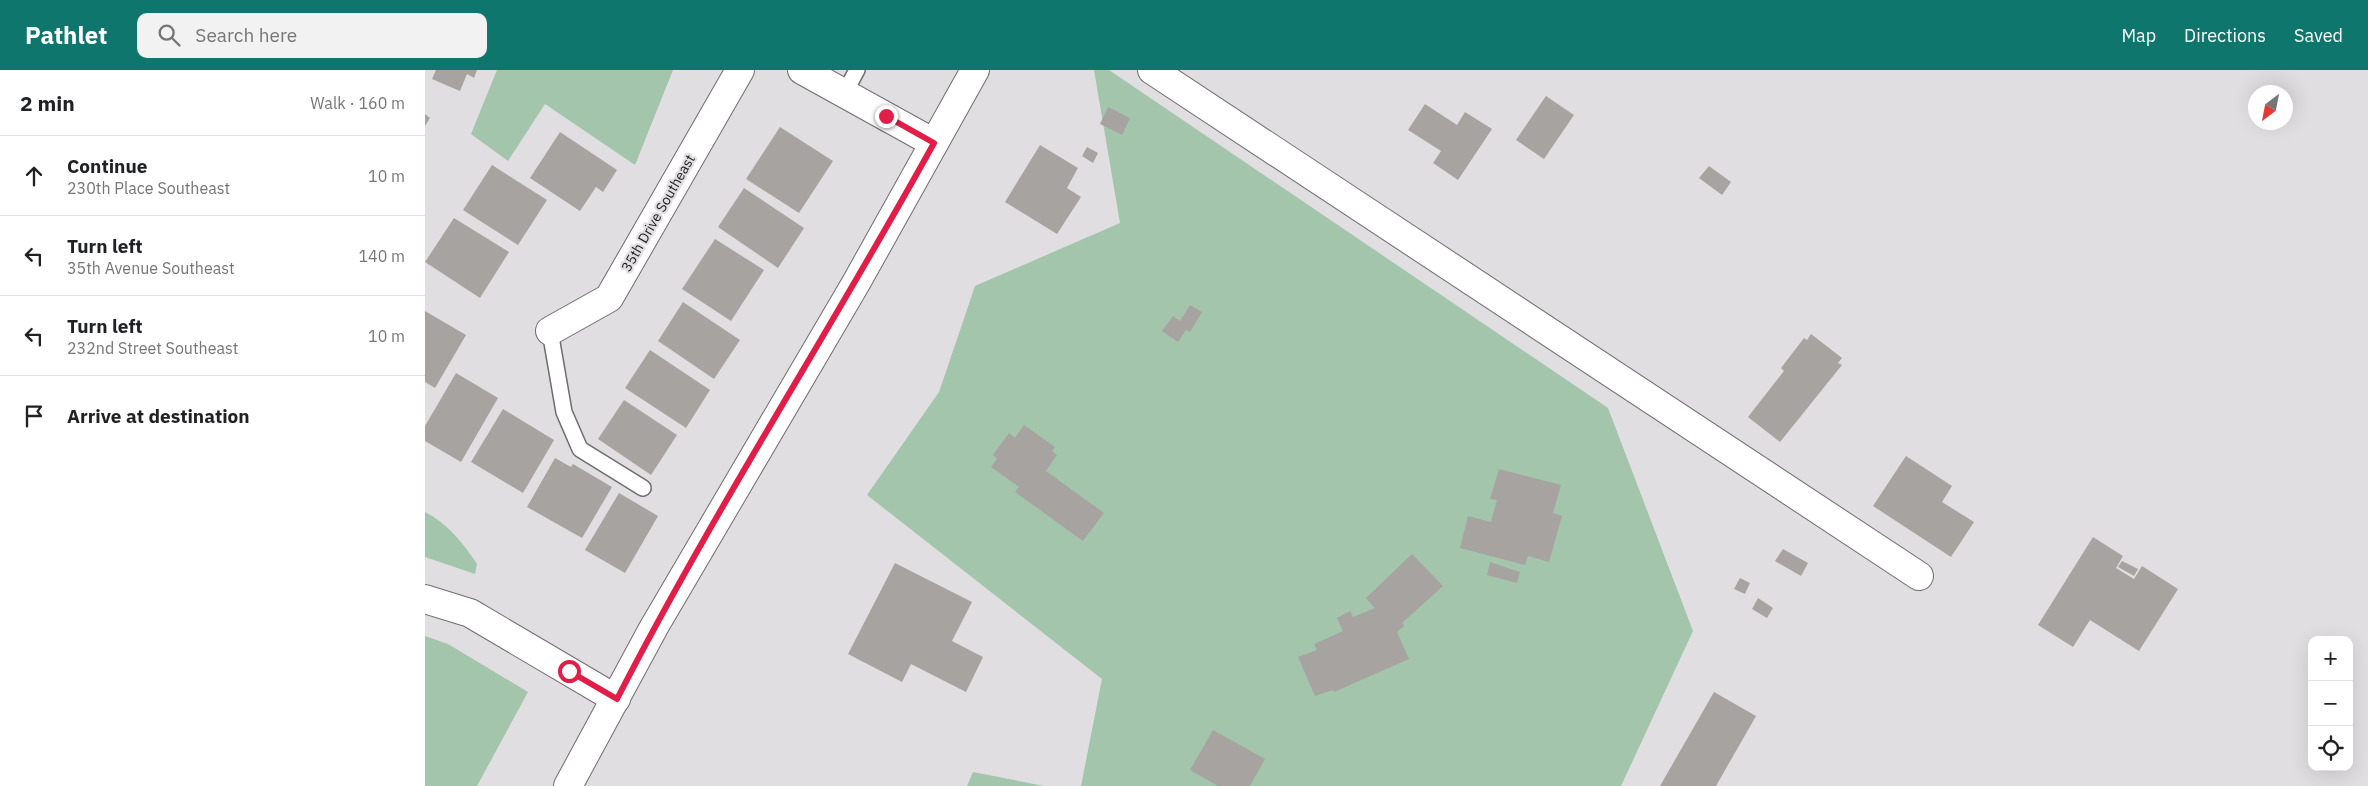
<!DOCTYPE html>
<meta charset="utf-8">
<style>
:root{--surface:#fff;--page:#f2f2f2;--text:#202124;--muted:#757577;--line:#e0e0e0;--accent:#0f766e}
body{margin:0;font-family:"IBM Plex Sans",sans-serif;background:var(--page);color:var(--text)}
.controls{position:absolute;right:15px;bottom:15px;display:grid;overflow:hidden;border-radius:10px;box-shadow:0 5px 20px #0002}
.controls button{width:45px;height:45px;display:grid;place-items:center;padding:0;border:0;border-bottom:1px solid var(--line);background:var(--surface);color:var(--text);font:25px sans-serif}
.compass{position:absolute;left:1823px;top:15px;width:45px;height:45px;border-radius:50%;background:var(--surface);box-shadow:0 5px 20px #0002;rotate:212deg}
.stop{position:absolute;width:15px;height:15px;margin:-11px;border:4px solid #e11d48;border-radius:50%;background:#fff}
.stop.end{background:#e11d48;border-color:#fff;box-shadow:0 1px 5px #0008}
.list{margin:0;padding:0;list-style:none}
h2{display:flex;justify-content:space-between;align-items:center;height:65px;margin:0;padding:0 20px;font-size:21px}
h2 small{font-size:16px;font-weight:400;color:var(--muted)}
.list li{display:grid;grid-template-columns:32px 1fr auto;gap:15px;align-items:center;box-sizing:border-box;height:80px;padding:0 20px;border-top:1px solid var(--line)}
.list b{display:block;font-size:19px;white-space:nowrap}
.list p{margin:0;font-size:16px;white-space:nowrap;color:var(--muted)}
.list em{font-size:16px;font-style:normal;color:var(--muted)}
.icon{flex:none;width:28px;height:28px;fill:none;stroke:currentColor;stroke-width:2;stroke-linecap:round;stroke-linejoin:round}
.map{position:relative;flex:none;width:1943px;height:716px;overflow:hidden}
header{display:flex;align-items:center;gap:30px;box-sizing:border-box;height:70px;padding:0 25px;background:var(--accent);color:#fff}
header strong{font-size:24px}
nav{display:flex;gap:28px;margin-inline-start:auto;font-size:18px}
.search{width:350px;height:45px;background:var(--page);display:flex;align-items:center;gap:12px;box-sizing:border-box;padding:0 18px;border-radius:10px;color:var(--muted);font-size:19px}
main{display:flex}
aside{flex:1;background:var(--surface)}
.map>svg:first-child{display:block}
.green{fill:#a2c5ab}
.building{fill:#a7a3a1}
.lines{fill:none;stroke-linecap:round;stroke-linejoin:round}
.service-casing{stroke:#6f6c6f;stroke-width:18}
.minor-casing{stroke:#6f6c6f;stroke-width:30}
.tertiary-casing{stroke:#6f6c6f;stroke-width:30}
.service{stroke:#fff;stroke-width:15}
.minor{stroke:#fff;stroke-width:28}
.tertiary{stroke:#fff;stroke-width:28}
.route{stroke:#e11d48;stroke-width:6}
.labels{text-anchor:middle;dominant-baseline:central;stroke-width:4.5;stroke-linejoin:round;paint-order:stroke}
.street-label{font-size:14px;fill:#1d1c1d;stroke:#e1dee1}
</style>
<header>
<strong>Pathlet</strong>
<div class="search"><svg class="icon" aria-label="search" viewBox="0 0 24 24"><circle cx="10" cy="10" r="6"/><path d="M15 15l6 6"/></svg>Search here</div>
<nav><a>Map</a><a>Directions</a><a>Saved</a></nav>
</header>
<main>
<aside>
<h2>2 min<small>Walk · 160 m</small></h2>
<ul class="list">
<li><svg class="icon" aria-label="ahead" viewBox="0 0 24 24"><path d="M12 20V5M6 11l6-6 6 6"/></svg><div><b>Continue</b><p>230th Place Southeast</p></div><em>10 m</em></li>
<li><svg class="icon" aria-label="left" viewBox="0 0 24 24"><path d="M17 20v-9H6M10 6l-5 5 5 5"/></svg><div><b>Turn left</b><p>35th Avenue Southeast</p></div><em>140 m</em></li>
<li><svg class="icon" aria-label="left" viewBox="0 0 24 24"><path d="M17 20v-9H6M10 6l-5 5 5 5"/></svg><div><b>Turn left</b><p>232nd Street Southeast</p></div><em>10 m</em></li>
<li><svg class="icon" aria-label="arrive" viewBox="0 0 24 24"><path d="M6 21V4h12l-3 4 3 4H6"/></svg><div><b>Arrive at destination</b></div></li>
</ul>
</aside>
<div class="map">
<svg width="1943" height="716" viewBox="0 0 1943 716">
<rect width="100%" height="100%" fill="#e1dee1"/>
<g class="green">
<polygon points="72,0 248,0 210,95 120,34 83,91 46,64"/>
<polygon points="669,0 684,0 1183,338 1268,561 1196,716 656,716 677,609 442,425 514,322 550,216 695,153"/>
<path d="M0,442C22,453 38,473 52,494L50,504L0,487Z"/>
<polygon points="0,566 23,574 103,622 52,716 0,716"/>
<polygon points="548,702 619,716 542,716"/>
</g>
<g class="building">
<polygon points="11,0 52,0 49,8 42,4 35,21 7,9"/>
<polygon points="1121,26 1149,45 1119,89 1091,70"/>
<polygon points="1000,34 1032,55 1040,42 1067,59 1033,110 1008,93 1016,81 983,60"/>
<polygon points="683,37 705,48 697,65 675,54"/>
<polygon points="0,44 5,48 0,56"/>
<polygon points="355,57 408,91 374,143 321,109"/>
<polygon points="135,62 192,100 178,122 171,117 155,141 105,108"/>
<polygon points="615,75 653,98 642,118 656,127 632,164 580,132"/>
<polygon points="662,77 673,83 668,93 657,86"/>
<polygon points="67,95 122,130 93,175 38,140"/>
<polygon points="1284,96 1306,112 1297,125 1274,108"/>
<polygon points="319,118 379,158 353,198 293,157"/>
<polygon points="29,148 84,182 55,228 0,192"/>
<polygon points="290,169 339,200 306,251 257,219"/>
<polygon points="258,232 315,270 289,309 233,271"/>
<polygon points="765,235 777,242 765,262 761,260 753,272 737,261 748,246 755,251"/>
<polygon points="0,241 41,265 10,318 0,312"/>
<polygon points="1386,264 1417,288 1413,293 1417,295 1355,372 1323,347 1359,301 1356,298 1379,268 1382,270"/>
<polygon points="225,280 285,320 261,358 200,318"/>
<polygon points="31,303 73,328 36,392 0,371 0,356"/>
<polygon points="199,330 252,365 226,405 173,369"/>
<polygon points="78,339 129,370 98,423 46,392"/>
<polygon points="599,355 630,377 627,381 632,385 621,401 679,443 658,471 590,422 594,417 566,397 572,389 568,385 584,363 590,368"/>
<polygon points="1481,386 1527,416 1517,432 1549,452 1526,487 1448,436"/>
<polygon points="130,388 146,397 148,394 187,417 157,468 102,437"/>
<polygon points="1074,399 1136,415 1128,443 1137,446 1124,492 1103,486 1100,495 1035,478 1043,446 1066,452 1072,430 1065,429"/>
<polygon points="194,423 233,446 200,503 160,480"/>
<polygon points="1668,467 1698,486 1691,498 1709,509 1717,496 1753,519 1714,581 1665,550 1648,577 1613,555"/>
<polygon points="1358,479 1383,493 1376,506 1350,491"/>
<polygon points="987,484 1018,516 977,553 979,556 972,562 984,589 909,622 908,620 890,626 873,587 892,580 889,574 918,561 912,548 925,541 928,547 950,538 941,528"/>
<polygon points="1697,491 1713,499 1709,506 1693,497"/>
<polygon points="1065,492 1095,502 1092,513 1062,505"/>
<polygon points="470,493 547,532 527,571 558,587 541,622 486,594 477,612 423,584"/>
<polygon points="1315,508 1325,513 1320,524 1309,519"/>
<polygon points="1333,528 1348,538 1342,548 1327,539"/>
<polygon points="1289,622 1331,646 1291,716 1235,716"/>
<polygon points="788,660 840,689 825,716 793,716 765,700"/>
</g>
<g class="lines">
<g class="service-casing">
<g id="service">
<polyline points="419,24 432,0"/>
<polyline points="125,261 139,342 155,379 218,418"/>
</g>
</g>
<g class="minor-casing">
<g id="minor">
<polyline points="377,0 509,73"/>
<polyline points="727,0 1494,506"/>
<polyline points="125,261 184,228 315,0"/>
<polyline points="0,529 45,543 191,629"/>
</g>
</g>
<g class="tertiary-casing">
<polyline id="tertiary" points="143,716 229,557 431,213 550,0"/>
</g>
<use href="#service" class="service"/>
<use href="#minor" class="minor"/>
<use href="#tertiary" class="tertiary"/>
</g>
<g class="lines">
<path class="route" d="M144,601L192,629C289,440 406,260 509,73L461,46"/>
</g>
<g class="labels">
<g class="street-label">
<text transform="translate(233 143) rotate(-60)">35th Drive Southeast</text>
</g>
</g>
</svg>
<div class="controls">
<button>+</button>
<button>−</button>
<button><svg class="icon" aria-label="locate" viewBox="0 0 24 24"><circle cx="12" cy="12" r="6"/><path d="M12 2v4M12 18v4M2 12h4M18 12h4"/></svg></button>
</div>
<svg class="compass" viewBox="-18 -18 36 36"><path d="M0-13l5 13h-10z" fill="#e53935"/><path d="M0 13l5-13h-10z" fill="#757577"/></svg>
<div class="stop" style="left:144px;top:601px"></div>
<div class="stop end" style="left:461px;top:46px"></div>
</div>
</main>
